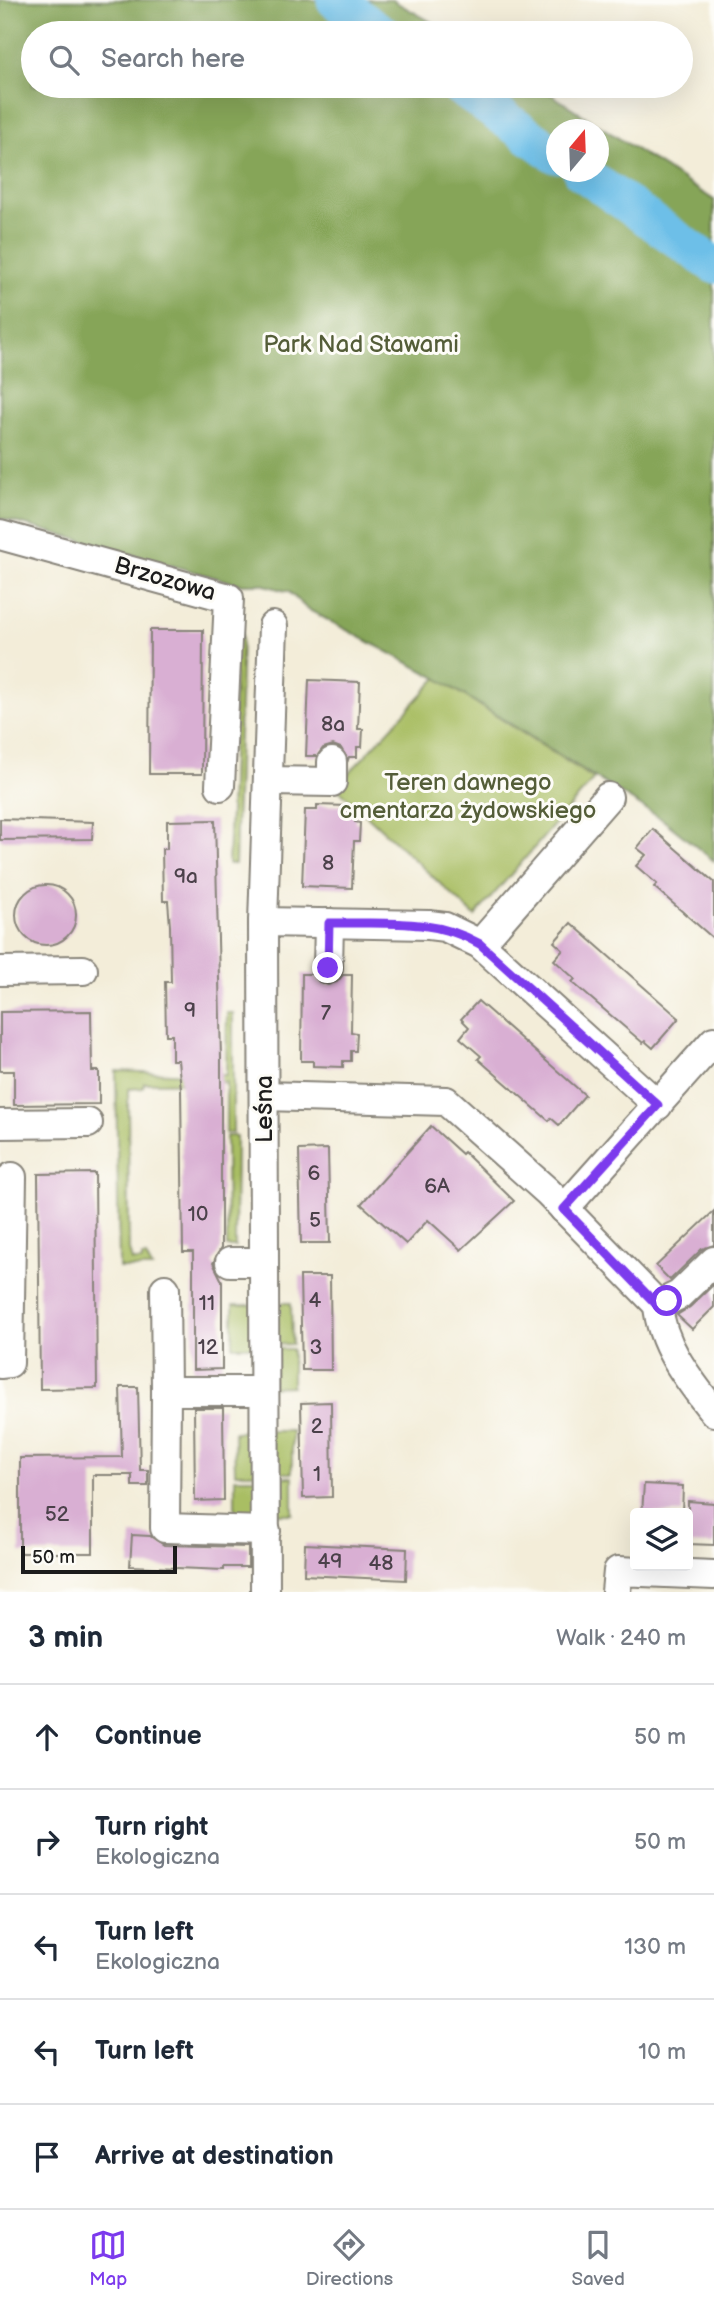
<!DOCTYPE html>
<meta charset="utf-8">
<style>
:root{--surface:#fff;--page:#f6f6f7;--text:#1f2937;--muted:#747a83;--line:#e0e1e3;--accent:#7c3aed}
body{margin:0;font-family:"Balsamiq Sans",sans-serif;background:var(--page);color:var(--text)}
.controls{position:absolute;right:21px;bottom:21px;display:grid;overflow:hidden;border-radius:7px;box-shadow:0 7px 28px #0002}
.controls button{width:63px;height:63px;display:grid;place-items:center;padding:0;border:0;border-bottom:2px solid var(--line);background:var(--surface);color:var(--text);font:35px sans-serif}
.compass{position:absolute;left:546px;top:119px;width:63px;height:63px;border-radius:50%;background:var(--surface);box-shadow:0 7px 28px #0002;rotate:19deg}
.scale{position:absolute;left:21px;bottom:18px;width:156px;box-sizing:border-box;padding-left:7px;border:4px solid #1c1c1c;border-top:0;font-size:19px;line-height:24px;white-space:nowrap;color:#1c1c1c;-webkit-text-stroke:5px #fdfcf7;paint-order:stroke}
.stop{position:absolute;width:21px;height:21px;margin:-16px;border:5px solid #7c3aed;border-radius:50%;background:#fff}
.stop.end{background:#7c3aed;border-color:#fff;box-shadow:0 2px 7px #0008}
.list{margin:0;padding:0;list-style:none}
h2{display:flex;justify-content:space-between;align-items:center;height:91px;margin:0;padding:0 28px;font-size:30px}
h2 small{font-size:23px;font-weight:400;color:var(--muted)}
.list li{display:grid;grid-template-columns:46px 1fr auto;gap:21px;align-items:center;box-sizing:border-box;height:105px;padding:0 28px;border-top:2px solid var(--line)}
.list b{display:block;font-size:26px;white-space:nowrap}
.list p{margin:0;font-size:23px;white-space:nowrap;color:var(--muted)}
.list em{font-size:23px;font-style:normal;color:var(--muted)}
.icon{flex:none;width:38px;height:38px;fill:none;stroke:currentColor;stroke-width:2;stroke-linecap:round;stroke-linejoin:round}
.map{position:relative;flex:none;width:714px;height:1592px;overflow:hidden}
.search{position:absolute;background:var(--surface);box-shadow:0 7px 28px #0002;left:21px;right:21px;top:21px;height:77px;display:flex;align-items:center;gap:18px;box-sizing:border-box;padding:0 24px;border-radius:38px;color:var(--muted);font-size:26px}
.sheet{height:616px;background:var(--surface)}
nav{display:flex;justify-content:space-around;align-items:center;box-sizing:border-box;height:98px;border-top:2px solid var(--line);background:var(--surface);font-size:19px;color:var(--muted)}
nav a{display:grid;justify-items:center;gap:4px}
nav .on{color:var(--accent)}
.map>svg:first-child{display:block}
.green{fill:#a9be63;stroke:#626d40;stroke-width:2}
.forest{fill:#86a559;stroke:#51603a;stroke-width:2;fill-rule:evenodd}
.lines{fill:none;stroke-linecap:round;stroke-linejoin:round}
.river{stroke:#6dbfe8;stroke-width:37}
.building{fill:#d9afd3}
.minor-casing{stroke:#88847a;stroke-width:32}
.minor{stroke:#fff;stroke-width:28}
.route{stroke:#7c3aed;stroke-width:9}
.labels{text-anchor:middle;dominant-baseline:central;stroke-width:6;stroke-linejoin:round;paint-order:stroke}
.number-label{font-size:21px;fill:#4b414a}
.park-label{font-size:24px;fill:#545d38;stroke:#fdfcf7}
.street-label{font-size:24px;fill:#1c1c1c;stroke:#fdfcf7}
</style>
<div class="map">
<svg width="714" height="1592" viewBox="0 0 714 1592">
<rect width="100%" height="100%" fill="#fdfcf7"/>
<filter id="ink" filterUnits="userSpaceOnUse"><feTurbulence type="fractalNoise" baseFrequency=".0143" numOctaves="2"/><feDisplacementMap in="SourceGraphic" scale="14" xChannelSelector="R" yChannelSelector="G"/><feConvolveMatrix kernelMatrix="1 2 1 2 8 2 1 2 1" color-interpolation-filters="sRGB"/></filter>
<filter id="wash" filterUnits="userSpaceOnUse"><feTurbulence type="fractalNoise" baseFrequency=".00686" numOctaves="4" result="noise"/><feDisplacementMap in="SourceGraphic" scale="28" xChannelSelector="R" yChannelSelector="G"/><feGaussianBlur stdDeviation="1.57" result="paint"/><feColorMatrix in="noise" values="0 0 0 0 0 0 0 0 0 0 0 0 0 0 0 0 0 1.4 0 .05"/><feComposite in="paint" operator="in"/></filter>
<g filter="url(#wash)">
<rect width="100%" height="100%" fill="#f3edd9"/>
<g class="green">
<polygon points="237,621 242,637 235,864 228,864"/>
<polygon points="437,678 594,779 475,916 336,787"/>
<polygon points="227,1013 233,1013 233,1133 226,1133 226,1082 144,1083 143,1088 128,1089 129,1250 132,1261 142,1261 142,1257 146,1257 152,1268 119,1268 116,1071 226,1075"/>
<polygon points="226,1136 236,1136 235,1247 227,1247"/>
<polygon points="268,1303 291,1303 292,1344 269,1345"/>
<rect x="233" y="1305" width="23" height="41"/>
<polygon points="269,1349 292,1349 292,1386 270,1387"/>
<polygon points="257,1431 257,1473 235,1473 234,1432"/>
<rect x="270" y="1431" width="22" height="42"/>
<rect x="273" y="1477" width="20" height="37"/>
<rect x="235" y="1478" width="22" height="35"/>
</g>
<path class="forest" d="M0,0H392L451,33H33V86H538L714,200V861L663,820L437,678L307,609L289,592L261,584H239L0,518ZM556,130H598V172H556Z"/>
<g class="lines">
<g class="river">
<polyline points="335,0 382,33"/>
<polyline points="458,86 556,155"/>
<polyline points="581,172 714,265"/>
</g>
</g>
<g id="blocks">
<g class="building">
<polygon points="150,630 203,630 202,774 149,774"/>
<polygon points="309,680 360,682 358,729 363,729 362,747 357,747 357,757 349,757 348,760 341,748 333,745 323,748 317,756 306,756"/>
<polygon points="317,805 347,806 347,812 356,812 355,822 360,823 359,841 354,841 352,888 302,886 305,810 317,810"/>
<polygon points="0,819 93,822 92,839 0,840"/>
<polygon points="215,820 221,1059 221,1248 213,1263 222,1281 222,1369 193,1370 193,1252 183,1252 181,1089 178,1060 172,1060 172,1035 166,1035 165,982 171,982 170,926 168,901 163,901 162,849 167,849 167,821"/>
<polygon points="653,829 714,882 714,939 654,887 657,884 636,866 646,855 637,848"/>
<circle cx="46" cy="915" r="30"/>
<polygon points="571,923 679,1018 653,1048 645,1041 643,1043 572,982 575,979 554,960 563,950 554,942"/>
<polygon points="302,974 313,974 319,982 328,985 337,982 343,975 352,975 351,1032 357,1033 356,1051 351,1051 351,1061 343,1061 343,1067 313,1066 313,1061 301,1061"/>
<polygon points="478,1001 585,1095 559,1125 551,1118 549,1121 478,1059 481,1056 460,1038 469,1027 461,1019"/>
<polygon points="91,1011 92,1071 99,1071 99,1104 14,1105 14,1071 0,1071 0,1012"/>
<polygon points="431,1126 462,1154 464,1152 514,1201 461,1250 428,1220 406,1244 361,1204"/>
<polygon points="328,1149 330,1243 301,1243 299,1150"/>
<polygon points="95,1173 97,1388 40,1389 38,1174"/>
<polygon points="714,1211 714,1245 702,1249 670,1280 656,1266"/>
<polygon points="300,1276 330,1276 331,1370 302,1370"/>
<polygon points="714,1284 714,1307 692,1329 677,1315 690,1307"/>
<polygon points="120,1387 138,1387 140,1470 148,1470 148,1486 132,1486 132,1475 93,1475 93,1553 20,1553 20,1458 122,1457"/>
<polygon points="331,1402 332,1497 303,1498 301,1403"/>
<polygon points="194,1408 223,1408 224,1500 195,1501"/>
<polygon points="644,1484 683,1486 682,1513 642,1513"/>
<polygon points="688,1501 714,1503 714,1545 688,1544"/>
<polygon points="132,1535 150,1536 164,1545 248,1547 248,1567 224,1567 224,1570 130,1566"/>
<polygon points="305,1544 407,1549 406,1580 304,1575"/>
</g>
</g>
</g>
<g filter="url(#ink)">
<use href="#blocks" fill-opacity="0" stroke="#88847a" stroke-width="2"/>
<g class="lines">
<g class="minor-casing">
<g id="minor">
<polyline points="0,535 229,598 220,786"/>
<polyline points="268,781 332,782 332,762"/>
<polyline points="263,922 429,925 445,927 480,944 658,1105"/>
<polyline points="480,944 608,797"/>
<polyline points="328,968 329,923"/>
<polyline points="0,971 83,970"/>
<polyline points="264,1096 446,1101 548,1192 658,1305"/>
<polyline points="0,1124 88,1123"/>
<polyline points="564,1209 714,1041"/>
<path d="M714,1261L679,1295L658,1305C661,1346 690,1381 714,1412"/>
<polyline points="230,1262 264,1262"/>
<polyline points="165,1289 166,1391"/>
<polyline points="0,1364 9,1363 12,1177"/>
<polyline points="264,1391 166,1391 165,1528 266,1531"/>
<polyline points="265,1592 263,922 273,626"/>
<polyline points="616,1592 618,1571 714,1575"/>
</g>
</g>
<use href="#minor" class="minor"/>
</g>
</g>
<g class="lines" filter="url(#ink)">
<path class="route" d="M328,968L329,923C380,924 434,917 480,944L658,1105L564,1209L658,1306L667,1301"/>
</g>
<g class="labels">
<g class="number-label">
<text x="333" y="724">8a</text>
<text x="328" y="863">8</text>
<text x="186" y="876">9a</text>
<text x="190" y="1010">9</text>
<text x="326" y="1013">7</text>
<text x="314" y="1173">6</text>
<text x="437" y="1186">6A</text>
<text x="198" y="1214">10</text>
<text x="315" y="1220">5</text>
<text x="315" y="1300">4</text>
<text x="207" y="1303">11</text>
<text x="208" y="1347">12</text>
<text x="316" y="1347">3</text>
<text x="317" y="1426">2</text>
<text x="317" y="1474">1</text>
<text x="57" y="1514">52</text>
<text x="330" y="1561">49</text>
<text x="381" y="1563">48</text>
</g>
<g class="park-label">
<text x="361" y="344">Park Nad Stawami</text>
<text x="468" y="782">Teren dawnego<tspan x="468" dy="28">cmentarza żydowskiego</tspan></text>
</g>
<g class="street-label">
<text transform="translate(165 579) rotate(16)">Brzozowa</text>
<text transform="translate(264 1109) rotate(-90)">Leśna</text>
</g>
</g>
</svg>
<div class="controls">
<button><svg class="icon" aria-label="layers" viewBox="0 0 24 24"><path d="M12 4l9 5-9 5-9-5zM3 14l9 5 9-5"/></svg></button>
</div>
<svg class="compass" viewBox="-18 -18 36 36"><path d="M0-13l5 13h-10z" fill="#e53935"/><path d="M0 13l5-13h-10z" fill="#747a83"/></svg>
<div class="scale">50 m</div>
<div class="stop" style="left:667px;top:1301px"></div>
<div class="stop end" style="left:328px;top:968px"></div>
<div class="search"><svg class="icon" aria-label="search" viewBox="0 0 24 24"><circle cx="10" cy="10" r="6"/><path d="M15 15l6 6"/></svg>Search here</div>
</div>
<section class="sheet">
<h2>3 min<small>Walk · 240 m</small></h2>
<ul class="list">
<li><svg class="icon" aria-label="ahead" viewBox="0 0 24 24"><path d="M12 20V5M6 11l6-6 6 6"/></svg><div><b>Continue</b></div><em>50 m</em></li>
<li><svg class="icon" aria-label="right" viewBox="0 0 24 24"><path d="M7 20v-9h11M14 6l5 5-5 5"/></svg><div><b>Turn right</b><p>Ekologiczna</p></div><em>50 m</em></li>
<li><svg class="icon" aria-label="left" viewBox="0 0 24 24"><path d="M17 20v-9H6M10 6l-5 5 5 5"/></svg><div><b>Turn left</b><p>Ekologiczna</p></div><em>130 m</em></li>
<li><svg class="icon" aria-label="left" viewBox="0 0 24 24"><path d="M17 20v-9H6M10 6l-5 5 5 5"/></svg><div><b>Turn left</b></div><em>10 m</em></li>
<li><svg class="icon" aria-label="arrive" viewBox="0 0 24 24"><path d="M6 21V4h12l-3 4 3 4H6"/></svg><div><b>Arrive at destination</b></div></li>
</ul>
</section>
<nav>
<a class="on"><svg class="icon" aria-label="map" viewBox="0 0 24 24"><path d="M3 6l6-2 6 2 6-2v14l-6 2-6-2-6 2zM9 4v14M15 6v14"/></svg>Map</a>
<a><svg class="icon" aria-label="directions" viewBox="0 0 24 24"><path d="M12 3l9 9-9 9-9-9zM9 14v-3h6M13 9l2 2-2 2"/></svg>Directions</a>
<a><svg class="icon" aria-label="saved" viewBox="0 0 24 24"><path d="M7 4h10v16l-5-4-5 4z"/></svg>Saved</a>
</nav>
